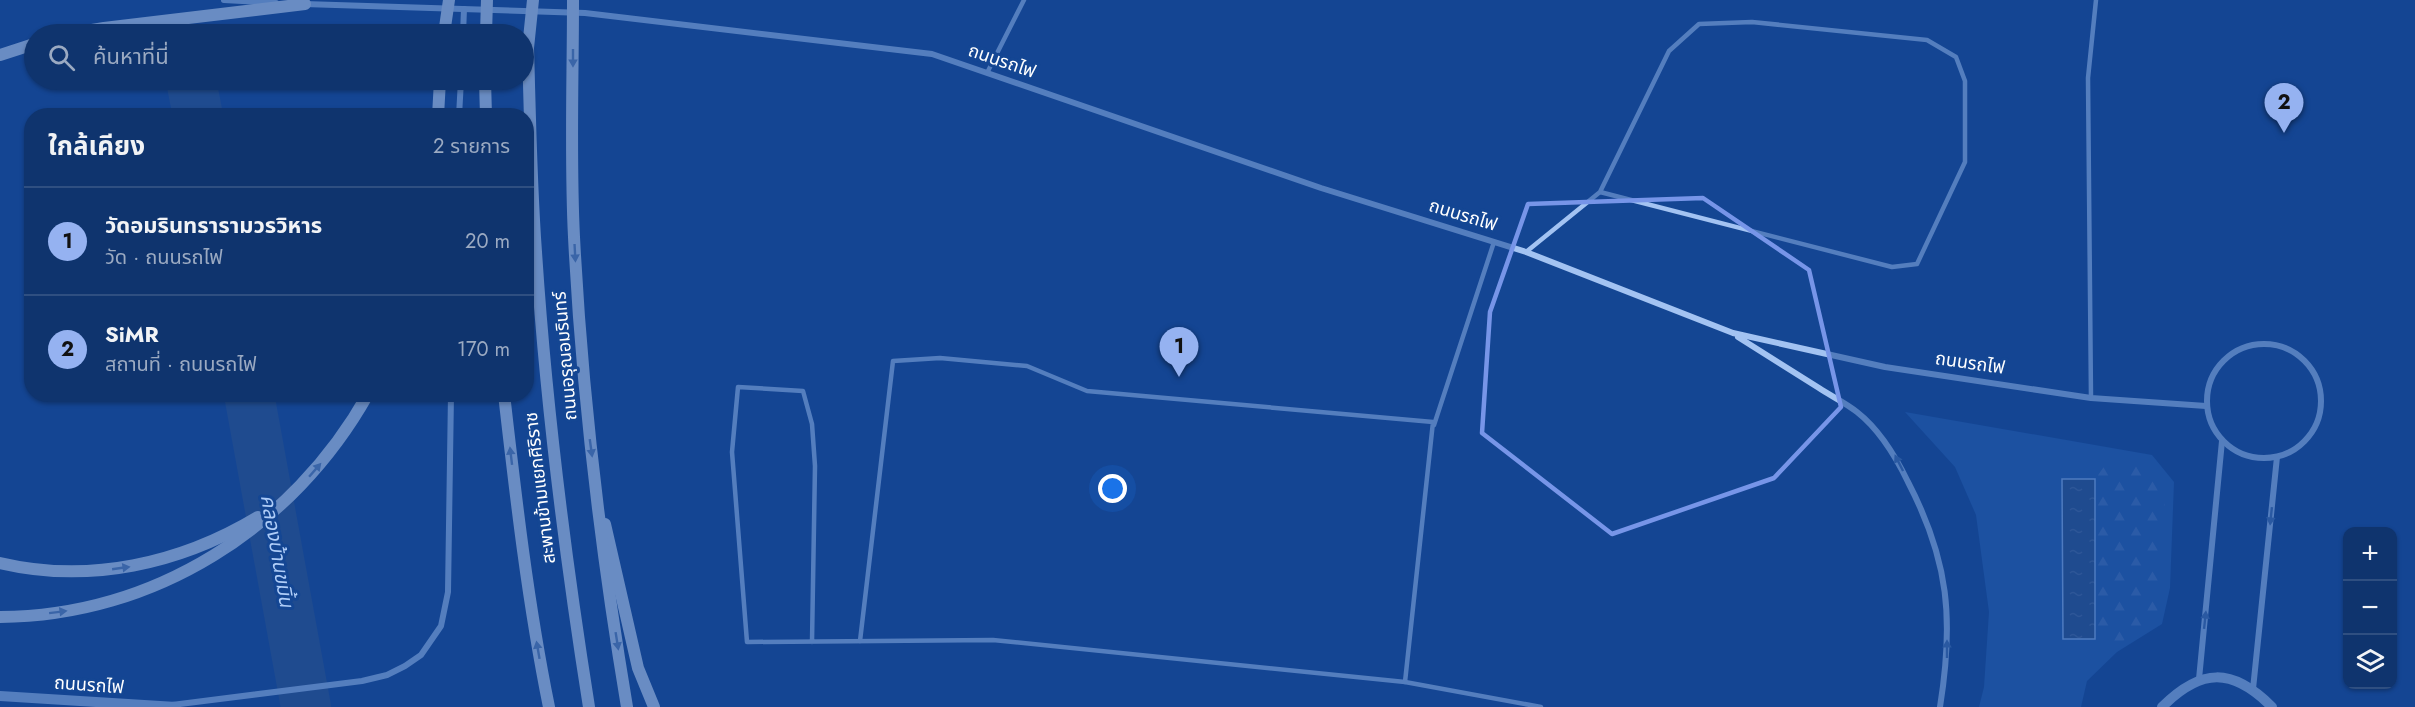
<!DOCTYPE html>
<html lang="th">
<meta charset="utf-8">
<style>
:root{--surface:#0f346e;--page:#1d3f76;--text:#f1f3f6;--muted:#9baac2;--line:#2f4f81;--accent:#95b2f1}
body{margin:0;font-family:Jost,"Noto Sans Thai",sans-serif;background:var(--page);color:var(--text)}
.controls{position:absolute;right:18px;bottom:18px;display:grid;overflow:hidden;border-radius:12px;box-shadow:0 2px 4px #0004}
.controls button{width:54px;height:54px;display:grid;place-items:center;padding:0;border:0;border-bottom:2px solid var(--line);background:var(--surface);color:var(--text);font:30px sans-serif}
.you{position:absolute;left:1113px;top:489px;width:21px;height:21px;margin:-15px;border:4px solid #fff;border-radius:50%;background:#1a73e8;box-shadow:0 0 0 9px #1a73e833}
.badge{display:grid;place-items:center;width:39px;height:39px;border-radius:50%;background:var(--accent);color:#111;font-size:20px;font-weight:700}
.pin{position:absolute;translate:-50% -50px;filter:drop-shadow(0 2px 3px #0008)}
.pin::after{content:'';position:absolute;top:32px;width:21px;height:18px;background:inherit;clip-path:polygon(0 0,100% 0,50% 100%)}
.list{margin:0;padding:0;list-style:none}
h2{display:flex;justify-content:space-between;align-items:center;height:78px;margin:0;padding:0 24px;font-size:26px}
h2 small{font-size:20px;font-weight:400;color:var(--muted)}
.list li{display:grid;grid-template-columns:39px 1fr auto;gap:18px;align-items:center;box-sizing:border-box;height:108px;padding:0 24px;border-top:2px solid var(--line)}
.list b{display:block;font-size:22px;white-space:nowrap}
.list p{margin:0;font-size:20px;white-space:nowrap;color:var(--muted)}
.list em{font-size:20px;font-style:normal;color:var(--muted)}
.icon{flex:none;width:33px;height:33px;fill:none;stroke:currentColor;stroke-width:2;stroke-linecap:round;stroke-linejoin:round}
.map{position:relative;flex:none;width:2415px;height:707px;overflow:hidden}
.search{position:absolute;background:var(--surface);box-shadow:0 2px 4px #0004;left:24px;top:24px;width:510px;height:66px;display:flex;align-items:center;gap:15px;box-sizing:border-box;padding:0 21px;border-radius:33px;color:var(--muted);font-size:22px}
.panel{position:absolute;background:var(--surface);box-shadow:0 2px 4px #0004;left:24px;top:108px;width:510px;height:294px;border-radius:24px}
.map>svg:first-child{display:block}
.green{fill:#265fb2}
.forest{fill:url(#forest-firs)}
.water{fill:url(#water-ripples);stroke:#95bdf5;stroke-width:1.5}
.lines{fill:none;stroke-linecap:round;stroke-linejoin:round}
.canal{stroke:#2d528b;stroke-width:50}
.service{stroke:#a3c3f2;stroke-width:4.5}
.minor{stroke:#a3c3f2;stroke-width:6}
.tertiary{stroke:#a3c3f2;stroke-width:10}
.secondary{stroke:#d1e2fc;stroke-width:12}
.secondary-bridge{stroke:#d1e2fc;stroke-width:12}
.oneway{fill:#698cc2}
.oneway2{fill:#4672b4}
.marked{fill:none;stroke:#7795e8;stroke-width:4.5;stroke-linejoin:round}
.labels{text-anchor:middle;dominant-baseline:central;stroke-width:6;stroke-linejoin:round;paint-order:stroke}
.street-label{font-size:18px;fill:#fff;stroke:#144693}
.water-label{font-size:20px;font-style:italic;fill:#afcdf8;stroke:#144693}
</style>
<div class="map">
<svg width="2415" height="707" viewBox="0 0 2415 707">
<defs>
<pattern id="forest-firs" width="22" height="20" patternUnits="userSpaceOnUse" patternTransform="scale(1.5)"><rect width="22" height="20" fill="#265fb2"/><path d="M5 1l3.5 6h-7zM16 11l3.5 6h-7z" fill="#4777be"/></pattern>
<pattern id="water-ripples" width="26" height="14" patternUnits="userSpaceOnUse" patternTransform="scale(1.5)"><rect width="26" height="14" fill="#2d528b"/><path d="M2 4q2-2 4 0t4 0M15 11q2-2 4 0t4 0" fill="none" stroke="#4c6c9c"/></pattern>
</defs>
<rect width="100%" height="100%" fill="#144693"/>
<polygon class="green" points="1905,412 2152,455 2174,482 2170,588 2162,624 2117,652 2087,681 2081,707 1979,707 1984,687 1989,612 1976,515 1955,467"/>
<path class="forest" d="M2130,460C2152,469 2161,473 2165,498L2157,621L2108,650L2095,639V479L2106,464Z"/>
<polygon class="water" points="2062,479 2095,479 2095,639 2063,639"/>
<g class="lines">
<g class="canal">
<polyline points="191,80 198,116"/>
<polyline points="249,394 306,707"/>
</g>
<g class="service">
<polyline points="987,73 1024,0"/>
<polyline points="1526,252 1600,192 1669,51 1699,24 1752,22 1927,40 1956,57 1965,81 1965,162 1917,264 1892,267 1600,192"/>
<polyline points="2091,398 2088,78 2096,0"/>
<polyline points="1434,425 1494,242"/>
<polyline points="860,641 893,361 940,358 1027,366 1087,391 1433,422 1405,682"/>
<polyline points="812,642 815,466 812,424 803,391 738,387 732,452 747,642 993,640 1405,682 1541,707"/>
</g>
<g class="minor">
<polyline points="224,0 276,3"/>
<polyline points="304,4 585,13 932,54 1321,188 1526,252 1733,333 1885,367 2091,398 2206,406"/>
<polyline points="463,34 464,9"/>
<polyline points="459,116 461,80"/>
<path d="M1738,337C1765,354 1792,371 1819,388C1831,396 1846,403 1857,412C1880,430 1896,457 1908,482C1949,561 1954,620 1940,707"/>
<circle cx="2264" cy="401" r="57"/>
<polyline points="2199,679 2222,441"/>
<polyline points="2253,689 2277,457"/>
<polyline points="172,705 362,681 387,675 405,666 421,655 441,626 448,592 451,394"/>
</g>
<g class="tertiary">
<polyline points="0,696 176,707"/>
<path d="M2162,707C2201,668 2232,667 2272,707"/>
</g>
<g class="secondary">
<polyline points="68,34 104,28 305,4"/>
<path d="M528,48C530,116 531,184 536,252C546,405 565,556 589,707"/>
<polyline points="0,55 34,44"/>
<polyline points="485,80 486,116"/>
<polyline points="438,116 440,80"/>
<path d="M504,394C516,499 528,604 549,707"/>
<polyline points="605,524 638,668 654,707"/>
<path d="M0,563C89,584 180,564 258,517"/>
<path d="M0,617C154,616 293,528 368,394"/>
</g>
<g class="secondary-bridge">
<path d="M573,0C573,79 570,158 574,237C582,394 601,552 627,707"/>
<polyline points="444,34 449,0"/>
<polyline points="486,34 487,0"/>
<polyline points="528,48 533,0"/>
</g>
</g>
<defs><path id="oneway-solid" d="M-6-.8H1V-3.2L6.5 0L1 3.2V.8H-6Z" transform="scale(1.5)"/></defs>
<g class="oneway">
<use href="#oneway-solid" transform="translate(573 58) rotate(90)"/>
<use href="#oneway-solid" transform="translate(575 253) rotate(87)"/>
<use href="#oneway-solid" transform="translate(591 448) rotate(82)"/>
<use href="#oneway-solid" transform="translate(511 456) rotate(-97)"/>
<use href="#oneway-solid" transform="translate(315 470) rotate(-49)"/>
<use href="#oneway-solid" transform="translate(121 568) rotate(-8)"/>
<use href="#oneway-solid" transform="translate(58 612) rotate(-7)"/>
<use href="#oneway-solid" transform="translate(617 641) rotate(81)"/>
<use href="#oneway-solid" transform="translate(538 650) rotate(-100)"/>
</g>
<g class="oneway2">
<use href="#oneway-solid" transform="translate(1899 463) rotate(-117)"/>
<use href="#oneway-solid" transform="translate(2271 516) rotate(96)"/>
<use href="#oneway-solid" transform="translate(2205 620) rotate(-84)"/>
<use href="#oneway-solid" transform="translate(1947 649) rotate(-90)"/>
</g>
<path d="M0 0H2415V707H0ZM1703,198L1809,270L1841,407L1774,478L1612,534L1482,433L1490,312L1528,204Z" fill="#144693" fill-opacity=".55" fill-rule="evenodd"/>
<path class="marked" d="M1703,198L1809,270L1841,407L1774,478L1612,534L1482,433L1490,312L1528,204Z"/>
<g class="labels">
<g class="street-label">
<text transform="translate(1002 61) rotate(19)">ถนนรถไฟ</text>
<text transform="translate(1463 215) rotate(17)">ถนนรถไฟ</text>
<text transform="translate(565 356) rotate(-95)">ถนนอรุณอมรินทร์</text>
<text transform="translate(1970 363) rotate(8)">ถนนรถไฟ</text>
<text transform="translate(540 488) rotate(-97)">สะพานข้ามแยกศิริราช</text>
<text transform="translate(89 685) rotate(4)">ถนนรถไฟ</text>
</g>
<g class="water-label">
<text transform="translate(277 551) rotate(80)">คลองบ้านขมิ้น</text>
</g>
</g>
</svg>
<div class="controls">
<button>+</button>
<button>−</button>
<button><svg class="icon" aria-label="layers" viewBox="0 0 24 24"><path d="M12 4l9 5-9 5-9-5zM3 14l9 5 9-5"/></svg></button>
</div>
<div class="you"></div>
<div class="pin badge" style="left:1179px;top:377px">1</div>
<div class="pin badge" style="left:2284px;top:133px">2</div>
<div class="search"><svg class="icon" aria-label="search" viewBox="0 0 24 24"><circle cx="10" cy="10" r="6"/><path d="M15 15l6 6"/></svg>ค้นหาที่นี่</div>
<section class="panel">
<h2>ใกล้เคียง<small>2 รายการ</small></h2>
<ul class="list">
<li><span class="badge">1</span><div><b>วัดอมรินทรารามวรวิหาร</b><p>วัด · ถนนรถไฟ</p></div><em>20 m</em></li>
<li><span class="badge">2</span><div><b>SiMR</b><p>สถานที่ · ถนนรถไฟ</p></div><em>170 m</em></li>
</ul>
</section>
</div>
